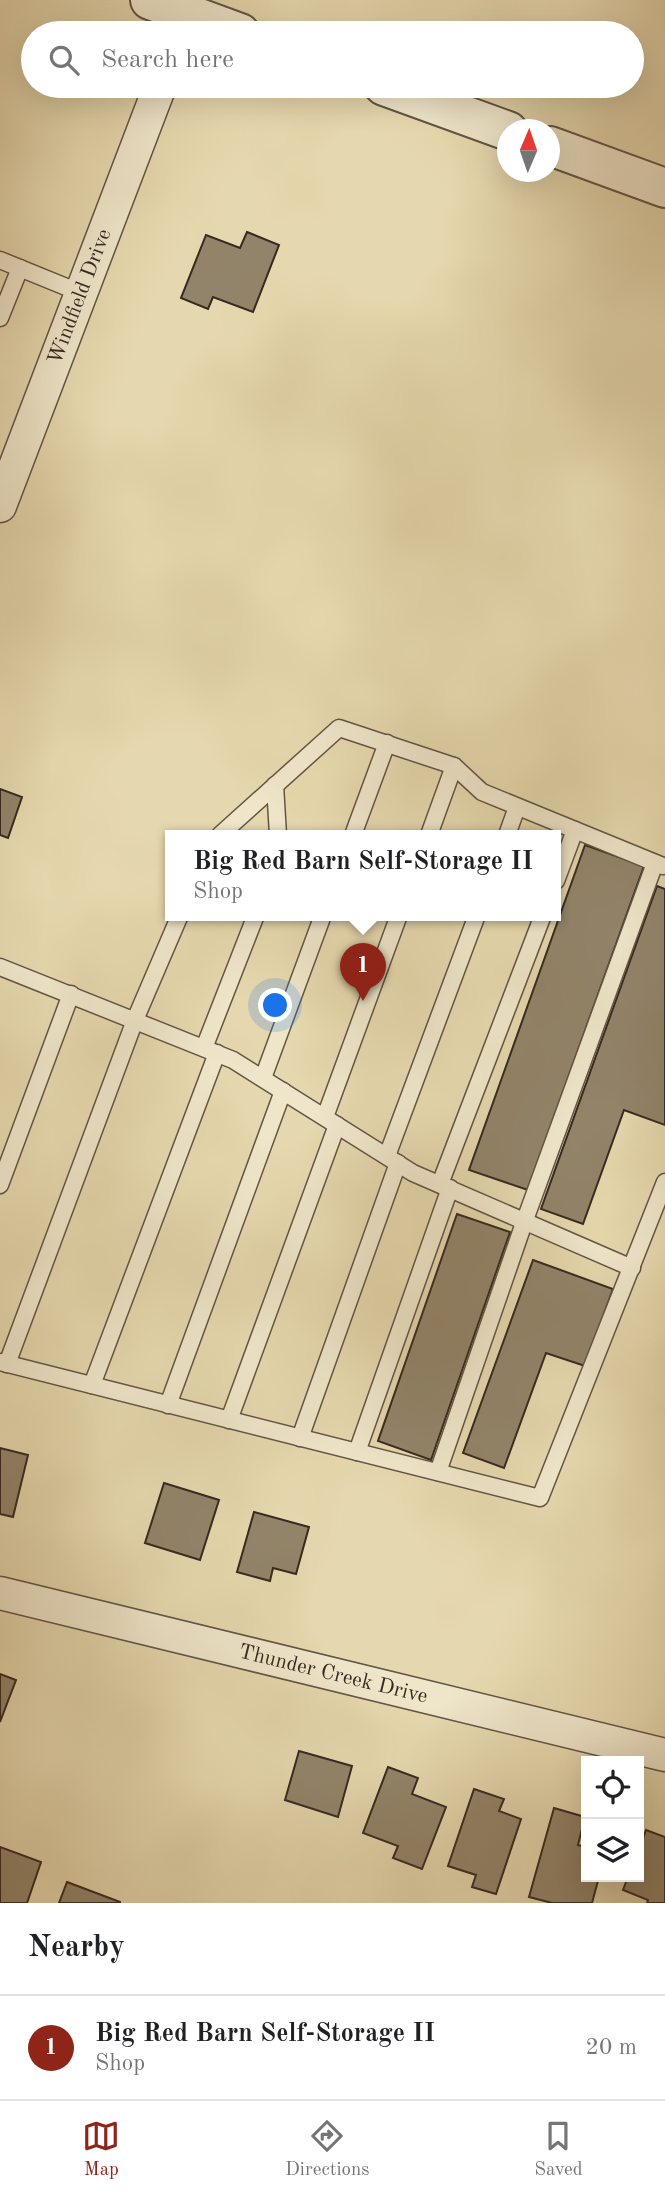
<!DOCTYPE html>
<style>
:root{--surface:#fff;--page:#f2f2f2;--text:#202124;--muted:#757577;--line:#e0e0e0;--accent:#8f2418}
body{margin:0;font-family:"Old Standard TT",serif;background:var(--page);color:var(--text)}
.controls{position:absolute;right:21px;bottom:21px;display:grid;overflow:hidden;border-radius:0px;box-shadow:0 7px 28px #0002}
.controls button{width:63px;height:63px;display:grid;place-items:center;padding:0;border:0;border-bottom:2px solid var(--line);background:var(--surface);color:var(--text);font:35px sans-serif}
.compass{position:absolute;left:497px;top:119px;width:63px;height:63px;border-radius:50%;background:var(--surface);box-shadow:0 7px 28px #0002;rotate:2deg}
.you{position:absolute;left:276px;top:1006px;width:24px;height:24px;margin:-18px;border:5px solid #fff;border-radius:50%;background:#1a73e8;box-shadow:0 0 0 10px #1a73e833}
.badge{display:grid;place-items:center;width:46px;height:46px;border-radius:50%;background:var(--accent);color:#fff;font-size:23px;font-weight:700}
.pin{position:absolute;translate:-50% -58px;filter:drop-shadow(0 2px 4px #0008)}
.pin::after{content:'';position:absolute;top:37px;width:24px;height:21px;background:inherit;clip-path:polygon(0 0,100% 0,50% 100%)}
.popup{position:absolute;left:165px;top:830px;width:396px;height:91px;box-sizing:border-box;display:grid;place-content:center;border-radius:0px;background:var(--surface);filter:drop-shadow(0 2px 5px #0005);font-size:23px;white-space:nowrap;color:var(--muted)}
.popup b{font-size:26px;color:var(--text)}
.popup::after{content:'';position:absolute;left:50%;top:100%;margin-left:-14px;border:14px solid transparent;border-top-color:var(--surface)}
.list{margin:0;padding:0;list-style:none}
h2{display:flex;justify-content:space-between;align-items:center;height:91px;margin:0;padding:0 28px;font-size:30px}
h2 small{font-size:23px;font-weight:400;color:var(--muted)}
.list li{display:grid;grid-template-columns:46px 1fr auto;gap:21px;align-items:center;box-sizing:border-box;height:105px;padding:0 28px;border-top:2px solid var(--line)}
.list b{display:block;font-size:26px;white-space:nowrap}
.list p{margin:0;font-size:23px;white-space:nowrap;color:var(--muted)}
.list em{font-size:23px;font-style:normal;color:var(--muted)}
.icon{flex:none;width:38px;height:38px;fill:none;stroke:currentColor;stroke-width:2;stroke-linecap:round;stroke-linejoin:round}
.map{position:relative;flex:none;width:665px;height:1903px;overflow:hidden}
.search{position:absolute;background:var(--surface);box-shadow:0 7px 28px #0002;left:21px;right:21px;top:21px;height:77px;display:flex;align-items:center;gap:18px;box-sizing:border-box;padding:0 24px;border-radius:38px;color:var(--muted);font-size:26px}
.sheet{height:196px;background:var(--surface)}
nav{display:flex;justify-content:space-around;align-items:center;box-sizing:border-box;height:98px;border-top:2px solid var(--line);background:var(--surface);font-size:19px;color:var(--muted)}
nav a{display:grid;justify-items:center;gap:4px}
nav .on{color:var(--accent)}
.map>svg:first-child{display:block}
.building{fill:#92846a;stroke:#362921;stroke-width:2}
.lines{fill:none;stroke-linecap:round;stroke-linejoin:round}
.service-casing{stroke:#625544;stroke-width:19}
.minor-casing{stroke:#625544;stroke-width:35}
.tertiary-casing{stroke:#625544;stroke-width:42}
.service{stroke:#efe6ca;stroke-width:16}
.minor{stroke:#efe6ca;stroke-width:32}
.tertiary{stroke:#efe6ca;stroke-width:38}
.labels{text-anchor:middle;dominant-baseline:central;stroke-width:6;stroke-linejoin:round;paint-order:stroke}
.street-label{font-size:21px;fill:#362921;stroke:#efe6ca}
</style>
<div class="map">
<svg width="665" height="1903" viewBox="0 0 665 1903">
<rect width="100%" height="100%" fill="#e6d8ae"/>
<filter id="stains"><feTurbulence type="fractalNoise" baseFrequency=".00286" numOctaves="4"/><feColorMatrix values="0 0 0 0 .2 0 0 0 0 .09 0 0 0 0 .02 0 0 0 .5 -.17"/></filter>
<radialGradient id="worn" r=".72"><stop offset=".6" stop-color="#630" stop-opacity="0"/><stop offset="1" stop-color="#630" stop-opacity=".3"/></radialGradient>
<g class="building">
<polygon points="247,232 279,245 253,312 213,297 208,309 181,298 206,235 240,248"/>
<polygon points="0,789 22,797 8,838 0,835"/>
<polygon points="585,845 644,866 528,1190 469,1170"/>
<polygon points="657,886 665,889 665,1125 624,1110 583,1224 541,1209"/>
<polygon points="457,1214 510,1232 431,1460 378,1441"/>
<polygon points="533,1260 613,1289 585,1366 546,1353 504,1468 463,1453"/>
<polygon points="0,1448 28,1455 13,1517 0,1514"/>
<polygon points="164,1483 219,1500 200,1560 145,1543"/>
<polygon points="254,1512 309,1527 296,1574 273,1568 270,1581 237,1572"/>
<polygon points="0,1674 16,1680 0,1722"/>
<polygon points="299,1751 352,1766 338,1817 285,1800"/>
<polygon points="388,1767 418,1778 412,1794 446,1807 422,1869 393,1858 398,1846 363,1833"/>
<polygon points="474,1789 504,1799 499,1811 521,1819 496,1894 472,1887 476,1875 448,1866"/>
<polygon points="554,1808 585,1817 578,1845 586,1847 586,1877 599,1877 592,1903 552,1903 529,1897"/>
<polygon points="646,1830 665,1837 665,1903 647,1903 648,1900 623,1890 628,1877 639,1877 639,1849"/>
<polygon points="0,1847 41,1862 27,1903 0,1903"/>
<polygon points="67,1882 120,1902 120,1903 59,1903"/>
</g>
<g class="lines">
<g class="service-casing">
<g id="service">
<polyline points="0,260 81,293"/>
<polyline points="0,318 20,268"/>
<polyline points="275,785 278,835"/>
<polyline points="220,835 339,728 454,766 482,792 663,866"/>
<polyline points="353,835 387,743"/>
<polyline points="429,835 454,766"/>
<polyline points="507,835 517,807"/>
<polyline points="556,881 575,830"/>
<polyline points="0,967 233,1060 413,1173 632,1268"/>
<polyline points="204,1048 256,915"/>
<polyline points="263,1078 323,915"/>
<polyline points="325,1117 399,915"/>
<polyline points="387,1156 477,915"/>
<polyline points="440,1184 543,915"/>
<polyline points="0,1185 71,994"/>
<polyline points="0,1362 540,1498 665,1182"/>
<polyline points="7,1364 135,1020 180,915"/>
<polyline points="92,1385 217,1053"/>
<polyline points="168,1405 283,1091"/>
<polyline points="229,1420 337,1125"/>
<polyline points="300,1438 398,1163"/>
<polyline points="357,1452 450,1188"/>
<polyline points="438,1472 525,1220 655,863"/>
</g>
</g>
<g class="minor-casing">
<g id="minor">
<path id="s1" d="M0,506L160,86"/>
<path id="s2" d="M0,1593L665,1755"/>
</g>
</g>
<g class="tertiary-casing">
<g id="tertiary">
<polyline points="150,0 240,33"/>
<polyline points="384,86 508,131"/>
<polyline points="550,146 665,188"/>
</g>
</g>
<use href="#service" class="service"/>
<use href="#minor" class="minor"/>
<use href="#tertiary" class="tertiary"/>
</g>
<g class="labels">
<g class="street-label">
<text stroke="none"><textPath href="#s1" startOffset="224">Windfield Drive</textPath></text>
<text stroke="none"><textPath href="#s2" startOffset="343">Thunder Creek Drive</textPath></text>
</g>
</g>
<rect width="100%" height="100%" filter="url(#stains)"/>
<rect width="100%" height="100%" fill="url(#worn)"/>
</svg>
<div class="controls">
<button><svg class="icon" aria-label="locate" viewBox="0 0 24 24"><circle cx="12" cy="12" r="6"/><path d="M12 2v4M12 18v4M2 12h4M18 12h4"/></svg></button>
<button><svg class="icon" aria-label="layers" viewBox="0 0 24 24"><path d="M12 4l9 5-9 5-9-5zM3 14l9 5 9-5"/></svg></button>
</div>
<svg class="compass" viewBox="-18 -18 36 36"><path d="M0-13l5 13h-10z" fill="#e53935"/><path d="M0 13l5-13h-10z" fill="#757577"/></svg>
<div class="you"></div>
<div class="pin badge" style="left:363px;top:1001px">1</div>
<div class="popup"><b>Big Red Barn Self-Storage II</b>Shop</div>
<div class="search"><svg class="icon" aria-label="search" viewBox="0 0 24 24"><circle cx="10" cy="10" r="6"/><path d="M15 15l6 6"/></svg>Search here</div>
</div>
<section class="sheet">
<h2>Nearby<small></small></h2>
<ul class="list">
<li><span class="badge">1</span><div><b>Big Red Barn Self-Storage II</b><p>Shop</p></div><em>20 m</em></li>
</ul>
</section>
<nav>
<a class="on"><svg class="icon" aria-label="map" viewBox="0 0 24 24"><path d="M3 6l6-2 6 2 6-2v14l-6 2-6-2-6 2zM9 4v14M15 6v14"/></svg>Map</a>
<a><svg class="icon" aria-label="directions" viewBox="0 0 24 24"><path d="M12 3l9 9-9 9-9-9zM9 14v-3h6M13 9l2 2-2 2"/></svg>Directions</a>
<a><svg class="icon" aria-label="saved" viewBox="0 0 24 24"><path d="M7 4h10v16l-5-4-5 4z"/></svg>Saved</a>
</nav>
